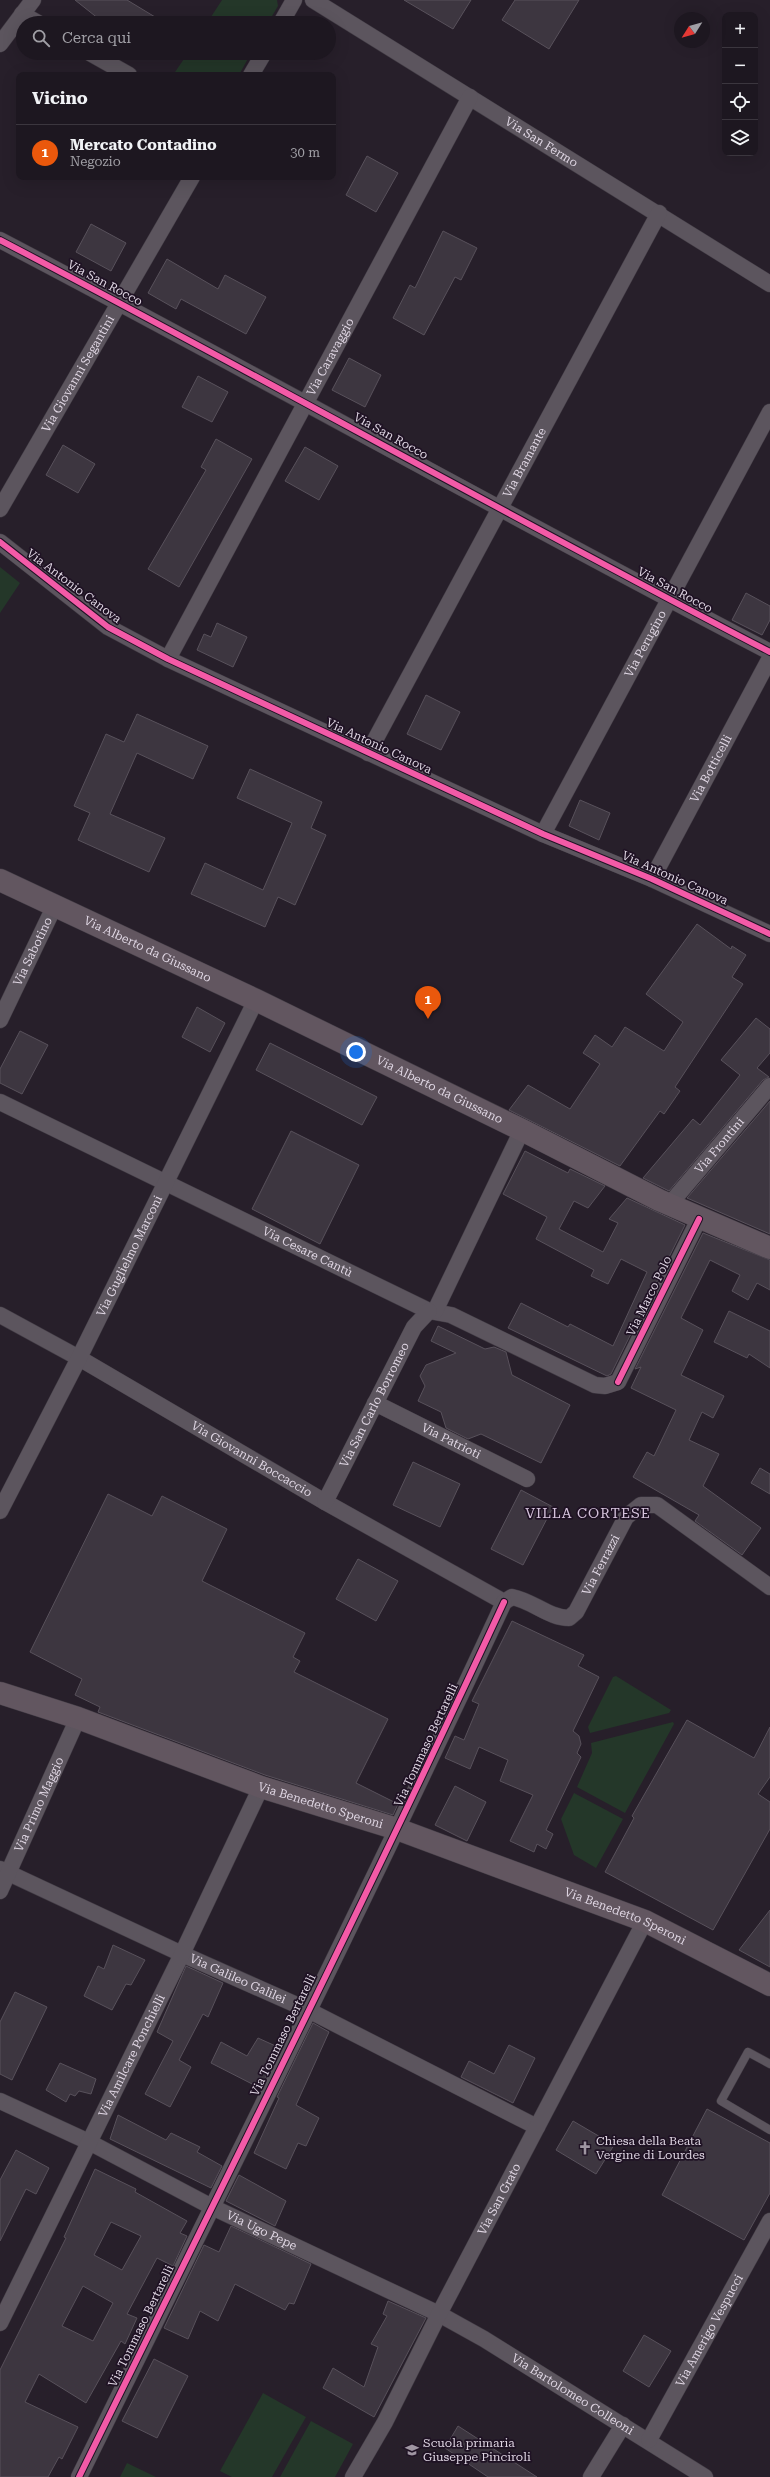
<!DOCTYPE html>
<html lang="it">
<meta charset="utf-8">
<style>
:root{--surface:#1d1720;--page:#252029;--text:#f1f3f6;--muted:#a09fa5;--line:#3b363e;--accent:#ea580c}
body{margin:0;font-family:"Roboto Serif",serif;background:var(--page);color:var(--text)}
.controls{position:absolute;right:12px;top:12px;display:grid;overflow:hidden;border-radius:8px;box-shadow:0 4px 16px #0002}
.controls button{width:36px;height:36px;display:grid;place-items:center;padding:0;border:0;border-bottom:1px solid var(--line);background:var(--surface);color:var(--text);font:20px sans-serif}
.compass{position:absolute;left:674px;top:12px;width:36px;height:36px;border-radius:50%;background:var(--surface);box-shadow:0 4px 16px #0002;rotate:233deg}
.you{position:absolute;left:356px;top:1052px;width:14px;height:14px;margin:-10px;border:3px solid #fff;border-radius:50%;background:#1a73e8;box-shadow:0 0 0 6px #1a73e833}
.badge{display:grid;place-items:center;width:26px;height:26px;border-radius:50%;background:var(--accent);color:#fff;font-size:13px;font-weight:700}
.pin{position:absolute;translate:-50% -33px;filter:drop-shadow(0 1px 2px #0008)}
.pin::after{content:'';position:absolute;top:21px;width:14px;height:12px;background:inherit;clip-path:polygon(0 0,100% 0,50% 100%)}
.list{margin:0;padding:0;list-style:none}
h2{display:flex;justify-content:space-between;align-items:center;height:52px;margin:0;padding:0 16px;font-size:17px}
h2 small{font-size:13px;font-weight:400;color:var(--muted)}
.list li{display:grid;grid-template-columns:26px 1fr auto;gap:12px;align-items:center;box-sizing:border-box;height:56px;padding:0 16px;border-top:1px solid var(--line)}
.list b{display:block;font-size:15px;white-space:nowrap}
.list p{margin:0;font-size:13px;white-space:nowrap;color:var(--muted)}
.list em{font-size:13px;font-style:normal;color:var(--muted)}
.icon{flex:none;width:22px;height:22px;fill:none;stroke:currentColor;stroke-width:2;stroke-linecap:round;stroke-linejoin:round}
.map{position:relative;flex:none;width:770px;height:2477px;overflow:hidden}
.search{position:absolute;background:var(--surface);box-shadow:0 4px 16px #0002;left:16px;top:16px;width:320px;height:44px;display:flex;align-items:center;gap:10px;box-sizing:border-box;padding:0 14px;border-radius:22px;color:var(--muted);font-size:15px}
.panel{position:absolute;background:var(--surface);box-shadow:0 4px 16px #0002;left:16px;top:72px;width:320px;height:108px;border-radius:8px}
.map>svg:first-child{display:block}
.green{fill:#243729}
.building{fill:#3d3640;stroke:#58515b;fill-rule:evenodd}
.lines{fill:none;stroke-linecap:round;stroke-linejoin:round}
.lane-casing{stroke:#413b44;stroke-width:9}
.street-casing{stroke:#413b44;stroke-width:17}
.secondary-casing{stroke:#413b44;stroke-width:23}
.lane{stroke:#5c555e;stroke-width:8}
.street{stroke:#5c555e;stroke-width:16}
.secondary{stroke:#625660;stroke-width:22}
.cycleway-casing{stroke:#1f1224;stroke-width:8}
.cycleway{stroke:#f35aa7;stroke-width:6}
.labels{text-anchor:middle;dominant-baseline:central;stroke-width:3.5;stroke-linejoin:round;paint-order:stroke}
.street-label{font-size:12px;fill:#dfd6e3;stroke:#1f1224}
.poi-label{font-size:12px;fill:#dfd6e3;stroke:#1f1224;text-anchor:start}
.quarter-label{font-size:14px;letter-spacing:1px;fill:#d5c3dc;stroke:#1f1224}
</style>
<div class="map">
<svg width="770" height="2477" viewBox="0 0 770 2477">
<rect width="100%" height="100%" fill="#271f2a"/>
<g class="green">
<polygon points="222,0 277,0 278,6 268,23 207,23"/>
<polygon points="188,53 251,53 239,75 173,75"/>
<polygon points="0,567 20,583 0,613"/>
<polygon points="616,1676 671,1710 669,1713 590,1733 588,1727 613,1677"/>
<polygon points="673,1722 674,1724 625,1813 577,1787 592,1753 591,1743"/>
<polygon points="574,1793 623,1819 596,1868 574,1855 561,1819"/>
<polygon points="263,2393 306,2417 272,2477 232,2477 220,2471"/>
<polygon points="311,2421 353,2444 335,2477 280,2477"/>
<polygon points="127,2463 156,2477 120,2477"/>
</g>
<g class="building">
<polygon points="75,0 127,0 165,23 104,23"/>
<polygon points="404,0 471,0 453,29"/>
<polygon points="515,0 579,0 549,49 502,20"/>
<polygon points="367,156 398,173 376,212 346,195"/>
<polygon points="91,224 126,243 111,271 76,252"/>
<polygon points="443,231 477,248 461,280 455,277 424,335 393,318 410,285 415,288"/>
<polygon points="167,259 218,289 225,275 266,297 246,334 181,299 176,309 148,293"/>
<polygon points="349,358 381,375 365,407 332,390"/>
<polygon points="198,376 228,392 212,422 182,407"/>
<polygon points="216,439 252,459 179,587 148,569 206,470 201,467"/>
<polygon points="63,445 95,464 78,493 46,475"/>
<polygon points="305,447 338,466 319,500 285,481"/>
<polygon points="746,593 770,606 770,620 762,635 732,620"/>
<polygon points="217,623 247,637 233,667 197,650 204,634 211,637"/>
<polygon points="426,695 460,712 441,750 407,734"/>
<polygon points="137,714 208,746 193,779 137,753 110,814 165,838 149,872 78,840 90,813 74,806 106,734 124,742"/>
<polygon points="250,769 322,802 311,828 326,835 295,905 278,897 265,927 191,894 205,863 263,890 292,823 237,798"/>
<polygon points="580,800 610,813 599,840 569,826"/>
<polygon points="697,924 731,949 732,946 746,955 732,977 743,984 675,1087 680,1091 664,1114 660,1111 620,1166 509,1110 528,1085 570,1109 600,1064 583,1053 595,1035 612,1047 625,1027 664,1051 683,1022 646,994"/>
<polygon points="197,1007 225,1023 210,1052 182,1037"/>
<polygon points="756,1018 770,1029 770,1053 757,1068 769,1077 763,1080 669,1191 643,1178 693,1119 700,1125 740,1075 721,1060"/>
<polygon points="20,1031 48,1045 22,1094 0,1083 0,1069"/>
<polygon points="270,1043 377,1097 362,1125 256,1070"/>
<polygon points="770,1101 770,1234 687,1198"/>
<polygon points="291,1131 359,1165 320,1244 252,1209"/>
<polygon points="525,1151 568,1173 570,1169 605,1186 588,1208 574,1201 559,1229 603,1252 618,1223 609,1219 627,1198 685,1225 611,1374 607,1376 508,1328 521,1303 568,1327 570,1324 613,1346 647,1272 621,1259 608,1284 591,1276 594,1270 536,1239 547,1217 503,1194"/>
<polygon points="703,1233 770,1260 770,1290 757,1283 748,1300 732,1291 740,1275 710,1260 681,1318 703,1330 681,1375 724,1396 713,1418 702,1412 689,1440 719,1454 703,1486 761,1528 742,1555 695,1521 699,1515 633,1477 647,1452 654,1456 676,1410 631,1388 641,1367 635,1369"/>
<polygon points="729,1311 770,1331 770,1368 749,1354 747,1358 714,1342"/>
<polygon points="438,1326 485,1349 494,1347 506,1352 512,1375 570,1405 541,1463 481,1434 468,1439 446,1428 441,1412 418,1401 425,1386 420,1376 426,1365 456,1353 431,1341"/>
<polygon points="413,1462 460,1484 440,1527 393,1505"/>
<polygon points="760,1468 770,1474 770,1494 751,1483"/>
<polygon points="521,1490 553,1507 523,1565 491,1549"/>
<polygon points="108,1494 152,1516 162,1496 227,1529 202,1581 305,1633 293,1657 300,1661 294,1672 388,1719 356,1783 398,1804 393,1815 265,1775 98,1712 100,1707 75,1695 82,1679 30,1652"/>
<polygon points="358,1559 398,1581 376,1621 336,1599"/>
<polygon points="512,1621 584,1655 578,1666 599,1677 573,1731 579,1736 581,1744 577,1753 581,1757 546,1830 553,1834 546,1849 537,1844 534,1852 510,1841 533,1795 500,1781 508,1760 479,1747 470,1769 445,1758 455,1736 464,1740 479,1704 472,1701"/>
<polygon points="687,1720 754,1758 770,1727 770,1777 758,1794 770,1802 770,1829 713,1930 605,1872 634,1818 632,1816"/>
<polygon points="455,1786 486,1802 467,1841 435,1825"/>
<polygon points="770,1910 770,1967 739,1950"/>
<polygon points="113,1945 145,1960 131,1985 126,1984 112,2010 84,1996 98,1966 104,1969"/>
<polygon points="186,1966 223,1983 208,2017 203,2014 179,2060 191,2067 170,2107 145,2094 173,2041 157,2032"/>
<polygon points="15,1992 47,2007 12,2080 0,2074 0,2022"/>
<polygon points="313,2023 329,2032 296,2105 319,2118 306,2146 298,2143 286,2169 254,2153 279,2098 277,2097"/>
<polygon points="258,2038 280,2048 260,2088 211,2063 221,2042 247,2056"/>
<polygon points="509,2045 535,2058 513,2103 461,2077 469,2061 494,2074"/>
<polygon points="60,2063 96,2079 91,2094 79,2091 75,2096 70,2094 66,2102 46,2090"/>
<polygon points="707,2109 770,2143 770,2193 744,2240 662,2195"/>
<polygon points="118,2115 166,2140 171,2133 200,2147 197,2152 222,2166 211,2188 110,2139"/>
<polygon points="573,2121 614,2145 596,2174 556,2150"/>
<polygon points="16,2150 49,2168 36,2194 26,2189 0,2241 0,2180"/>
<path d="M95,2169L136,2189L135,2192L187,2221L180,2233L187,2236L173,2266L157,2258L127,2314L137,2318L125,2344L121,2341L86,2403L39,2374L25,2402L78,2427L62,2459L59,2457L48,2477H0V2370L66,2238L64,2237ZM111,2222L141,2236L122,2270L94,2255ZM83,2286L113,2303L93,2341L62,2326Z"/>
<polygon points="239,2175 286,2201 275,2226 226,2201"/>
<polygon points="231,2226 311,2264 294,2304 289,2303 285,2310 235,2284 218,2321 200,2311 188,2339 164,2328 204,2245 219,2252"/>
<polygon points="388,2301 426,2318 374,2417 323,2388 333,2368 364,2387 378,2347 371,2344 387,2316 383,2314"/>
<polygon points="644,2335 671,2351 649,2387 623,2371"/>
<polygon points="154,2359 188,2376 157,2438 122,2421"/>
<polygon points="458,2426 537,2477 488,2477 445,2448"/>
</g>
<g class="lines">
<g class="lane-casing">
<polyline id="lane" points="770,2064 748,2052 721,2101 770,2130"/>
</g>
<g class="street-casing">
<g id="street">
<path id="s1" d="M313,0L770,284"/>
<polyline points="22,14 38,23"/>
<polyline points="281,23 294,0"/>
<polyline points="0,44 33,0"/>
<polyline points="90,53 129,75"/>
<polyline points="251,75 264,53"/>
<path d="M0,240C258,375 512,518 770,652"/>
<path id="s2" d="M0,509L192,177"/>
<polyline points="0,542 108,627 168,659 543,834 652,879 770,934"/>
<path id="s3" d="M168,659L470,97"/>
<path id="s4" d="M368,753L659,213"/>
<path id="s5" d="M543,834L770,412"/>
<path id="s6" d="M652,879L770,658"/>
<path id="s7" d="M0,1020L55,905"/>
<path id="s8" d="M0,1102L429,1311L451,1315L595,1385L605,1386L618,1382L699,1219"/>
<path id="s9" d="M669,1205L770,1086"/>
<polyline points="435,1311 522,1130"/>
<path id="s10" d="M0,1315L79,1358L325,1502L504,1602"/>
<path id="s11" d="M375,1403L527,1479"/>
<path id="s12" d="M325,1502L414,1327L429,1311"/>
<path id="s13" d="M0,1511L79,1358L256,1000"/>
<path id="s14" d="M504,1602L512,1597C533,1601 549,1618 569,1618L576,1612L626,1517L641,1505H657L770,1587"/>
<path id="s15" d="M0,1869L182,1954L308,2010L537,2127"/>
<path id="s16" d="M0,1891L78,1718"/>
<path id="s17" d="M0,2101L89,2142L212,2207L439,2314L484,2339L705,2477"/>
<path id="s18" d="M0,2323L182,1954L261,1787"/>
<path id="s19" d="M649,2440L770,2221"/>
<path d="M79,2477C222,2186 368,1896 504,1602"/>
<path id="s20" d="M353,2477L385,2422L439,2314L645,1921"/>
<polyline points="591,2477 623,2425"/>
</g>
</g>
<g class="secondary-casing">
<g id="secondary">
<path id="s21" d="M0,880L256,1000L522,1130L659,1200L770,1248"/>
<path id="s22" d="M0,1693L78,1718L261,1787L397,1829L645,1921L770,1985"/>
</g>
</g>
<use href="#lane" class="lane"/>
<use href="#street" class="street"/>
<use href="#secondary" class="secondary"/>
<g class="cycleway-casing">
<g id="cycleway">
<path d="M0,240C258,375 512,518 770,652"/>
<polyline points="0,542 108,627 168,659 543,834 652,879 770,934"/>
<polyline points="618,1382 699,1219"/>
<path d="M79,2477C222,2186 368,1896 504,1602"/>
</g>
</g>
<use href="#cycleway" class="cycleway"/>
</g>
<defs>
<g id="church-bare" transform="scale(1.08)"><path d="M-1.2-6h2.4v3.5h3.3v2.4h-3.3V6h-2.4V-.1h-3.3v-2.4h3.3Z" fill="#9f96a2" stroke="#1f1224" stroke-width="2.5" paint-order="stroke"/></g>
<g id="school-bare" transform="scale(1.08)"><path d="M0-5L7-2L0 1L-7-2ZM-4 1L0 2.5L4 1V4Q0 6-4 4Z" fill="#9f96a2" stroke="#1f1224" stroke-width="2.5" paint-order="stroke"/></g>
</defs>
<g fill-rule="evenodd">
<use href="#church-bare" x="585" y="2148"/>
<use href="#school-bare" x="412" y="2450"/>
</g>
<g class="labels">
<g class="street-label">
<text stroke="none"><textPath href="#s1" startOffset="269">Via San Fermo</textPath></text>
<text transform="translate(105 283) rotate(28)">Via San Rocco</text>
<text stroke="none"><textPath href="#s3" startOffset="343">Via Caravaggio</textPath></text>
<text stroke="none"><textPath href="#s2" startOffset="156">Via Giovanni Segantini</textPath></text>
<text transform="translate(391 436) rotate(29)">Via San Rocco</text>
<text stroke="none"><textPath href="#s4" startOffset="330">Via Bramante</textPath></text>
<text transform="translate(74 586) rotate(37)">Via Antonio Canova</text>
<text transform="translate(675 590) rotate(28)">Via San Rocco</text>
<text stroke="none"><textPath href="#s5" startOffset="216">Via Perugino</textPath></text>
<text transform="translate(379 746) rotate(25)">Via Antonio Canova</text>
<text stroke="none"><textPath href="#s6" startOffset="125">Via Botticelli</textPath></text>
<text transform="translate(675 878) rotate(24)">Via Antonio Canova</text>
<text stroke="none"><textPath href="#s21" startOffset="163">Via Alberto da Giussano</textPath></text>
<text stroke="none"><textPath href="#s7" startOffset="76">Via Sabotino</textPath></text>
<text stroke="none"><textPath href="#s21" startOffset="487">Via Alberto da Giussano</textPath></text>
<text stroke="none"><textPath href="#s9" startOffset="78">Via Frontini</textPath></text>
<text stroke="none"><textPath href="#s8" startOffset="342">Via Cesare Cantù</textPath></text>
<text stroke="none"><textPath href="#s13" startOffset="286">Via Guglielmo Marconi</textPath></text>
<text transform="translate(649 1296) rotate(-64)">Via Marco Polo</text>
<text stroke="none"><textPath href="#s12" startOffset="109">Via San Carlo Borromeo</textPath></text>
<text stroke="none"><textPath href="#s11" startOffset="85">Via Patrioti</textPath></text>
<text stroke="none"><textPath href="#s10" startOffset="290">Via Giovanni Boccaccio</textPath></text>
<text stroke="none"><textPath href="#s14" startOffset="133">Via Ferrazzi</textPath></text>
<text transform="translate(426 1745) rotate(-65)">Via Tommaso Bertarelli</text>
<text stroke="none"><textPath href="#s16" startOffset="95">Via Primo Maggio</textPath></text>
<text stroke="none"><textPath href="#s22" startOffset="340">Via Benedetto Speroni</textPath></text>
<text stroke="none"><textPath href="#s22" startOffset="664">Via Benedetto Speroni</textPath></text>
<text stroke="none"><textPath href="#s15" startOffset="262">Via Galileo Galilei</textPath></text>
<text transform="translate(283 2035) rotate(-64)">Via Tommaso Bertarelli</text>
<text stroke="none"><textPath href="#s18" startOffset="298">Via Amilcare Ponchielli</textPath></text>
<text stroke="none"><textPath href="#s20" startOffset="314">Via San Grato</textPath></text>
<text stroke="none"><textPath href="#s17" startOffset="292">Via Ugo Pepe</textPath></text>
<text transform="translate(141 2326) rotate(-64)">Via Tommaso Bertarelli</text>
<text stroke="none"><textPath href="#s19" startOffset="125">Via Amerigo Vespucci</textPath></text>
<text stroke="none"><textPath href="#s17" startOffset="644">Via Bartolomeo Colleoni</textPath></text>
</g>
<g class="poi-label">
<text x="596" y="2141">Chiesa della Beata<tspan x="596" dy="14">Vergine di Lourdes</tspan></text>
<text x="423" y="2443">Scuola primaria<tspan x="423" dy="14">Giuseppe Pinciroli</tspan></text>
</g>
<g class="quarter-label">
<text x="588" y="1513">VILLA CORTESE</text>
</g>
</g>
</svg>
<div class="controls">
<button>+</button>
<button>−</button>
<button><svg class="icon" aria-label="locate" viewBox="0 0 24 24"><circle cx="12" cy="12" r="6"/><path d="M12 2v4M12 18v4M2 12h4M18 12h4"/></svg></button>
<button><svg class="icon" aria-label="layers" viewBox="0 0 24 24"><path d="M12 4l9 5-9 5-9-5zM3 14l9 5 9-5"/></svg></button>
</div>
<svg class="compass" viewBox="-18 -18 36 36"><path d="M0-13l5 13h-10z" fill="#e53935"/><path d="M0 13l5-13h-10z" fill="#a09fa5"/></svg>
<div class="you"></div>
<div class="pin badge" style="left:428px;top:1019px">1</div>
<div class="search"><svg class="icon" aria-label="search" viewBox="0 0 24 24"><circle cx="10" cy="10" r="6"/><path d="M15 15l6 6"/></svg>Cerca qui</div>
<section class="panel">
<h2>Vicino<small></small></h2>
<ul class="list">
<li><span class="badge">1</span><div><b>Mercato Contadino</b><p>Negozio</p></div><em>30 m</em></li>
</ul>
</section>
</div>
